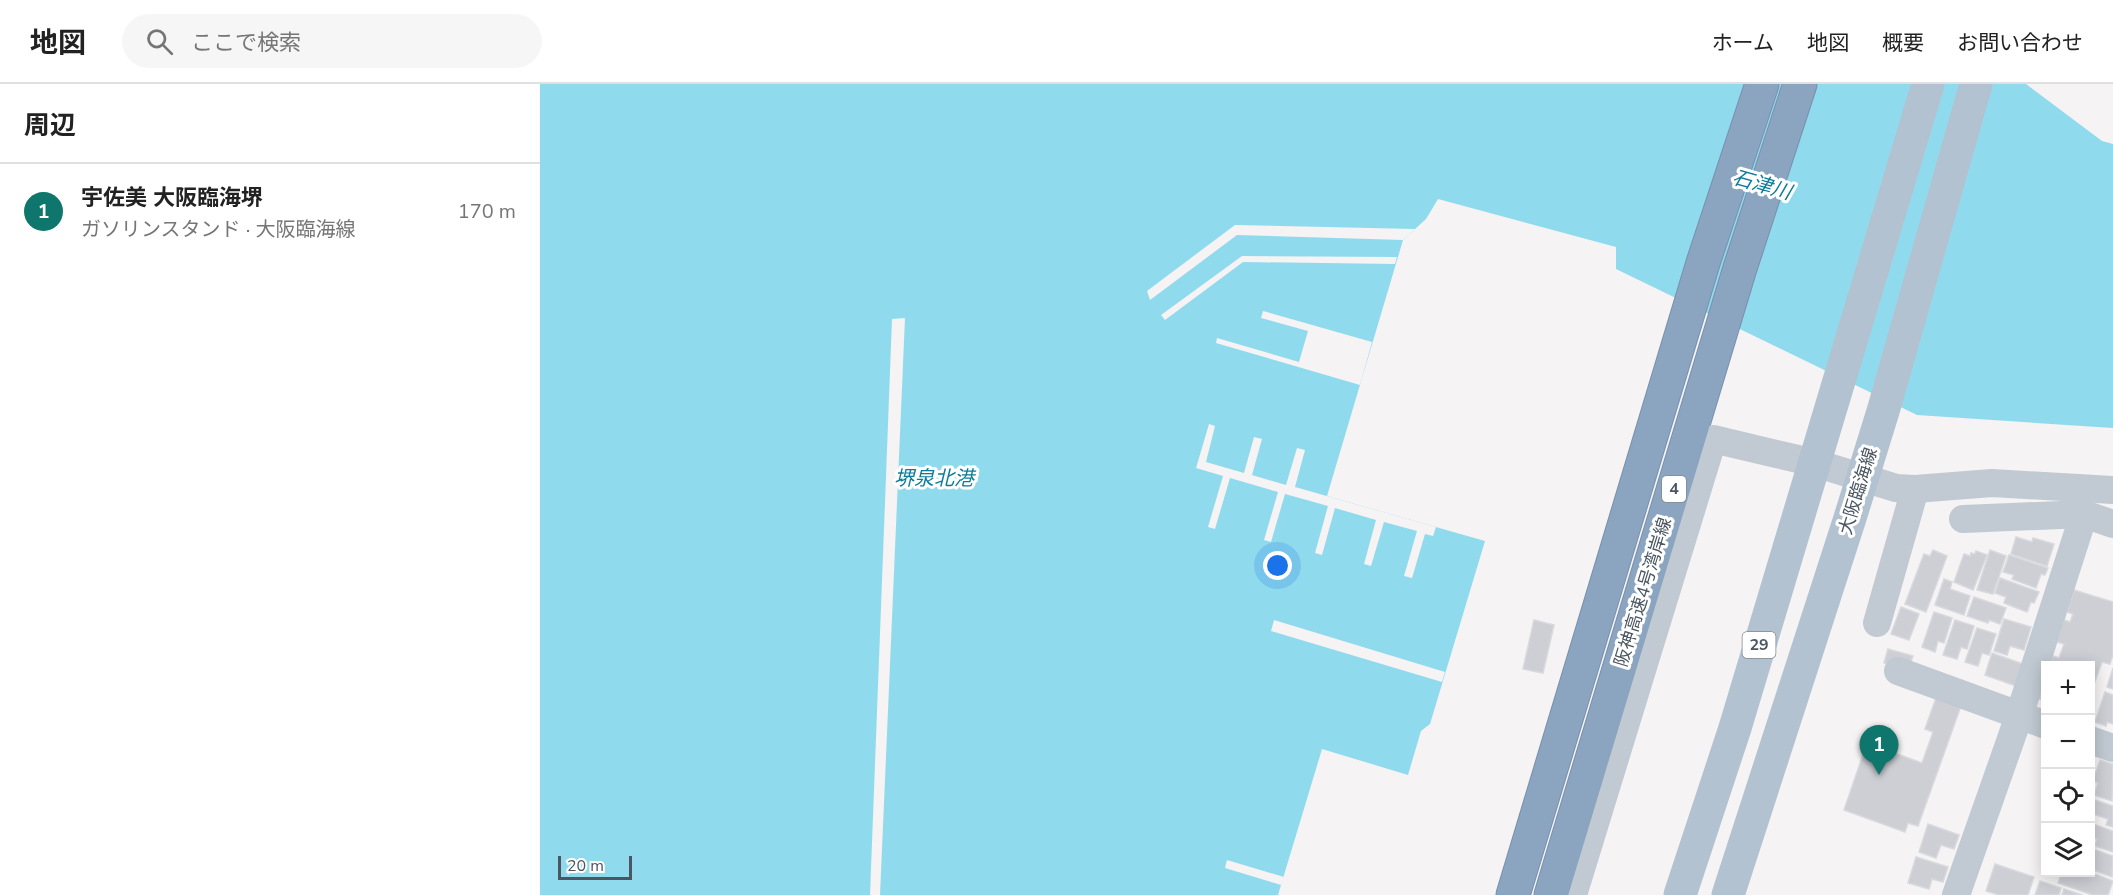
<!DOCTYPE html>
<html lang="ja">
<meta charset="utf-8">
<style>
:root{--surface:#fff;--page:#f6f6f6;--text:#222;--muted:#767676;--line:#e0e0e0;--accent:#0f766e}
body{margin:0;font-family:"Nunito Sans","Noto Sans JP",sans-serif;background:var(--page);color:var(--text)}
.controls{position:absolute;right:18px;bottom:18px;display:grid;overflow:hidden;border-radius:0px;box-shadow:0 3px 15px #0003}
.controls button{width:54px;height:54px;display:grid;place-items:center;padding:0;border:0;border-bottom:2px solid var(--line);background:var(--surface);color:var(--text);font:30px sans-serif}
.scale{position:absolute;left:18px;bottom:15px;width:74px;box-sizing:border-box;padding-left:6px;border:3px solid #4a5661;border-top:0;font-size:16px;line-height:21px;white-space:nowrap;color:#4a5661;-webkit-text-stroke:4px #fff;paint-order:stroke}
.you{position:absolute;left:738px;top:482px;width:21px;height:21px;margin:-15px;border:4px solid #fff;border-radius:50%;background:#1a73e8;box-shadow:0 0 0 9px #1a73e833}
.badge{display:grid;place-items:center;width:39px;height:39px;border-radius:50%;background:var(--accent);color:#fff;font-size:20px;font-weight:700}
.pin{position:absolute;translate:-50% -50px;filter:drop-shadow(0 2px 3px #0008)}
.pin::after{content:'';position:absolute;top:32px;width:21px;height:18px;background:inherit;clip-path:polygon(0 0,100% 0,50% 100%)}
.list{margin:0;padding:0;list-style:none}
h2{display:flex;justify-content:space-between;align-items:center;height:78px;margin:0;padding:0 24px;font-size:26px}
h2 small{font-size:20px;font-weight:400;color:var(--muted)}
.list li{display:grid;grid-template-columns:39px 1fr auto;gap:18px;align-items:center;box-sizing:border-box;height:96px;padding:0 24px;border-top:2px solid var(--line)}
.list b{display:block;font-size:22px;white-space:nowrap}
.list p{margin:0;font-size:20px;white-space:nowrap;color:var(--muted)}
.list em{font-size:20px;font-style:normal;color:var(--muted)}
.icon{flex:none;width:33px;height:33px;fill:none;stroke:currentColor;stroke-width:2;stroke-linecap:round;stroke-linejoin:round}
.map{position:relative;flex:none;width:1573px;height:811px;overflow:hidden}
header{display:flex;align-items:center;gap:36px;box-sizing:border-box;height:84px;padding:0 30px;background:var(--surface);border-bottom:2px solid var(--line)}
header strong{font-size:28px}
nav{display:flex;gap:33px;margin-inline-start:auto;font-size:21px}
.search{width:420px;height:54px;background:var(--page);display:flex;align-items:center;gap:15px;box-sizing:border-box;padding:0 21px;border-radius:33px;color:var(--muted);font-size:22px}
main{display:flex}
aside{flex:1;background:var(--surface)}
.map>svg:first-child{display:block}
.water{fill:#90daee}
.pier{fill:#f5f3f3}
.building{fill:#cdcfd5;stroke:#d7d9de;stroke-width:1.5}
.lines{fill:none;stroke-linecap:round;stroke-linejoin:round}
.highway-casing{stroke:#7690ad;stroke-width:35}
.street{stroke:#c1cad2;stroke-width:28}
.primary{stroke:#b3c2d1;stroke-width:33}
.highway{stroke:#8ba5c1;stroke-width:33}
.labels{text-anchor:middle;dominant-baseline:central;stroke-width:6;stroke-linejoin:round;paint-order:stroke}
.shield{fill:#fff;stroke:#808990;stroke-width:1.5}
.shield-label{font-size:16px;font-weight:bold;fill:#4a5661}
.street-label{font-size:18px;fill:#4a5661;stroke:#fff}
.water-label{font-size:20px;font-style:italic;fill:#0c7c9b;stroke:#fff}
</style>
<header>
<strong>地図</strong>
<div class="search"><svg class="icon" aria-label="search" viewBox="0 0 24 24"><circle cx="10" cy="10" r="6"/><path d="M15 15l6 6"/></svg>ここで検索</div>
<nav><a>ホーム</a><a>地図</a><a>概要</a><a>お問い合わせ</a></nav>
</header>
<main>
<aside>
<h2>周辺<small></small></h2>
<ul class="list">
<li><span class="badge">1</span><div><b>宇佐美 大阪臨海堺</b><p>ガソリンスタンド · 大阪臨海線</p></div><em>170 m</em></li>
</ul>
</aside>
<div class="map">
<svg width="1573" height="811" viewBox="0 0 1573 811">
<rect width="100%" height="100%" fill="#f5f3f3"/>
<polygon class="water" points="0,0 1486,0 1562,57 1573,60 1573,344 1377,331 1076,185 1076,163 898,115 886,135 863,156 787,412 945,457 890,640 881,647 868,691 782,665 738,811 0,811"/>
<g class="pier">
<polygon points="695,141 875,145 863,156 697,151 610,216 607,207"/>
<polygon points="702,172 857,173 855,180 703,178 625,236 621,231"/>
<polygon points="723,227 832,258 820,301 676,259 677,254 759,278 768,247 721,234"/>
<polygon points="365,234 340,811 330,811 352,235"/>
<polygon points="669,340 675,342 666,378 704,389 714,353 722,355 712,391 746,401 757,364 765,366 755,403 896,443 893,452 885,450 872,494 864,492 877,447 844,438 831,482 824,480 836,436 795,424 782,471 775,469 788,422 745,410 731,458 724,456 738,408 690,394 675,445 668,443 683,392 656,384"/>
<polygon points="734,536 905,588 902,598 731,547"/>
<polygon points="687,776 744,793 741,801 685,784"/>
</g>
<g class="building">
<polygon points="1476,453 1492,458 1493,454 1514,460 1507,482 1471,470"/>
<polygon points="1393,466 1407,472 1386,528 1365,520 1384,470 1390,472"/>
<polygon points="1450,466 1466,472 1453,510 1437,506"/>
<polygon points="1436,467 1447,471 1433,506 1414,498 1424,470 1430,472 1431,469 1435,470"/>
<polygon points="1469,471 1508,484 1505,491 1501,490 1496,504 1472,495 1474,491 1463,488"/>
<polygon points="1460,494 1499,508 1494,519 1491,518 1487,528 1464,519 1466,513 1455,509"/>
<polygon points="1404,495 1412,498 1410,505 1430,512 1424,531 1395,521"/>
<polygon points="1534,506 1573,518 1573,571 1570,580 1562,578 1550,611 1550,582 1510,582 1513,572 1519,574 1524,560 1517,558 1524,536 1530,538 1533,530 1527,528"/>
<polygon points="1434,513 1466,524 1460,540 1449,536 1448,539 1427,532"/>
<polygon points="1361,523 1379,530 1369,556 1351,550"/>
<polygon points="1394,528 1412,534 1404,559 1398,557 1395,568 1382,563"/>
<polygon points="1464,535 1491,543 1484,566 1470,562 1467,571 1454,567"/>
<polygon points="994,536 1014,541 1003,589 983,585"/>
<polygon points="1415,536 1434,542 1427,565 1421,563 1417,575 1403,571"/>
<polygon points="1437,544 1456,550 1449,571 1442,569 1438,582 1425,578"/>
<polygon points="1348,565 1373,572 1368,586 1344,579"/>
<polygon points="1452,569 1483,580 1476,602 1445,591"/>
<polygon points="1573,584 1573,605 1567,603"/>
<polygon points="1506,595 1506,617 1499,615"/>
<polygon points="1565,608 1573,611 1573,640 1567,638 1566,642 1555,638"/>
<polygon points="1396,614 1421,622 1378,742 1368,739 1365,748 1304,726 1327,659 1382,679 1393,648 1385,645"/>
<polygon points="1560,676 1573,680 1572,717 1554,711 1558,699 1553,697"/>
<polygon points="1552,715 1573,722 1573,743 1566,741 1568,735 1550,729"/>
<polygon points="1550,739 1573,747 1573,768 1555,762 1557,755 1550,753"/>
<polygon points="1388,740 1419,751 1414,765 1401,761 1396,774 1379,768"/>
<polygon points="1550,764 1573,772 1572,793 1550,785"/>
<polygon points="1376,773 1408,783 1403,798 1392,795 1389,805 1368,799"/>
<polygon points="1455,780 1494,793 1488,811 1459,811 1446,807"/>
<polygon points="1522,788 1550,788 1573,797 1568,811 1553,811 1518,799"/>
<polygon points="1500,797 1521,804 1519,811 1495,811"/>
<polygon points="1524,805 1542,811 1522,811"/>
</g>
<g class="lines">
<g class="highway-casing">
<g id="highway">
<polyline points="973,811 1163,179 1222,0"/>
<polyline points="1011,811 1200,184 1260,0"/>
</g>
</g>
<g class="street">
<polyline points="1423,435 1544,430 1573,440"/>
<polyline points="1337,539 1375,405"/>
<polyline points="1358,587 1506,641"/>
<polyline points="1550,656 1573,664"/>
<polyline points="1033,811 1173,355 1275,379 1356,404 1375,405 1452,399 1573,406"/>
<polyline points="1416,811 1479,632 1544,430"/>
</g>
<g class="primary">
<polyline points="1140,811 1195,644 1388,0"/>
<polyline points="1188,811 1310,434 1344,324 1436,0"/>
</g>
<use href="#highway" class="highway"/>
</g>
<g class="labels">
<g class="shield">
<rect x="1122" y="392" width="24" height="26" rx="4.5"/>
<rect x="1202.5" y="548" width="33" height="26" rx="4.5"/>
</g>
<g class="shield-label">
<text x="1134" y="405">4</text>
<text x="1219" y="561">29</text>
</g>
<g class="street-label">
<text transform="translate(1318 407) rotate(-73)">大阪臨海線</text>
<text transform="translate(1103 508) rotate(-73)">阪神高速4号湾岸線</text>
</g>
<g class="water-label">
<text transform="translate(1222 101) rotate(16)">石津川</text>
<text x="394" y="394">堺泉北港</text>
</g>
</g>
</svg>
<div class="controls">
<button>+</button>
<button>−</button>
<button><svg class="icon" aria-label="locate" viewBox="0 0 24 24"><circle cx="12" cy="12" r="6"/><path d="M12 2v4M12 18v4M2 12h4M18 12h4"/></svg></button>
<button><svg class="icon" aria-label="layers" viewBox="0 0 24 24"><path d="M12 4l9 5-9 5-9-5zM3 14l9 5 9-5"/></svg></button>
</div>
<div class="scale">20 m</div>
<div class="you"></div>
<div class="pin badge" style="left:1339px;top:691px">1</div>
</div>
</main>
